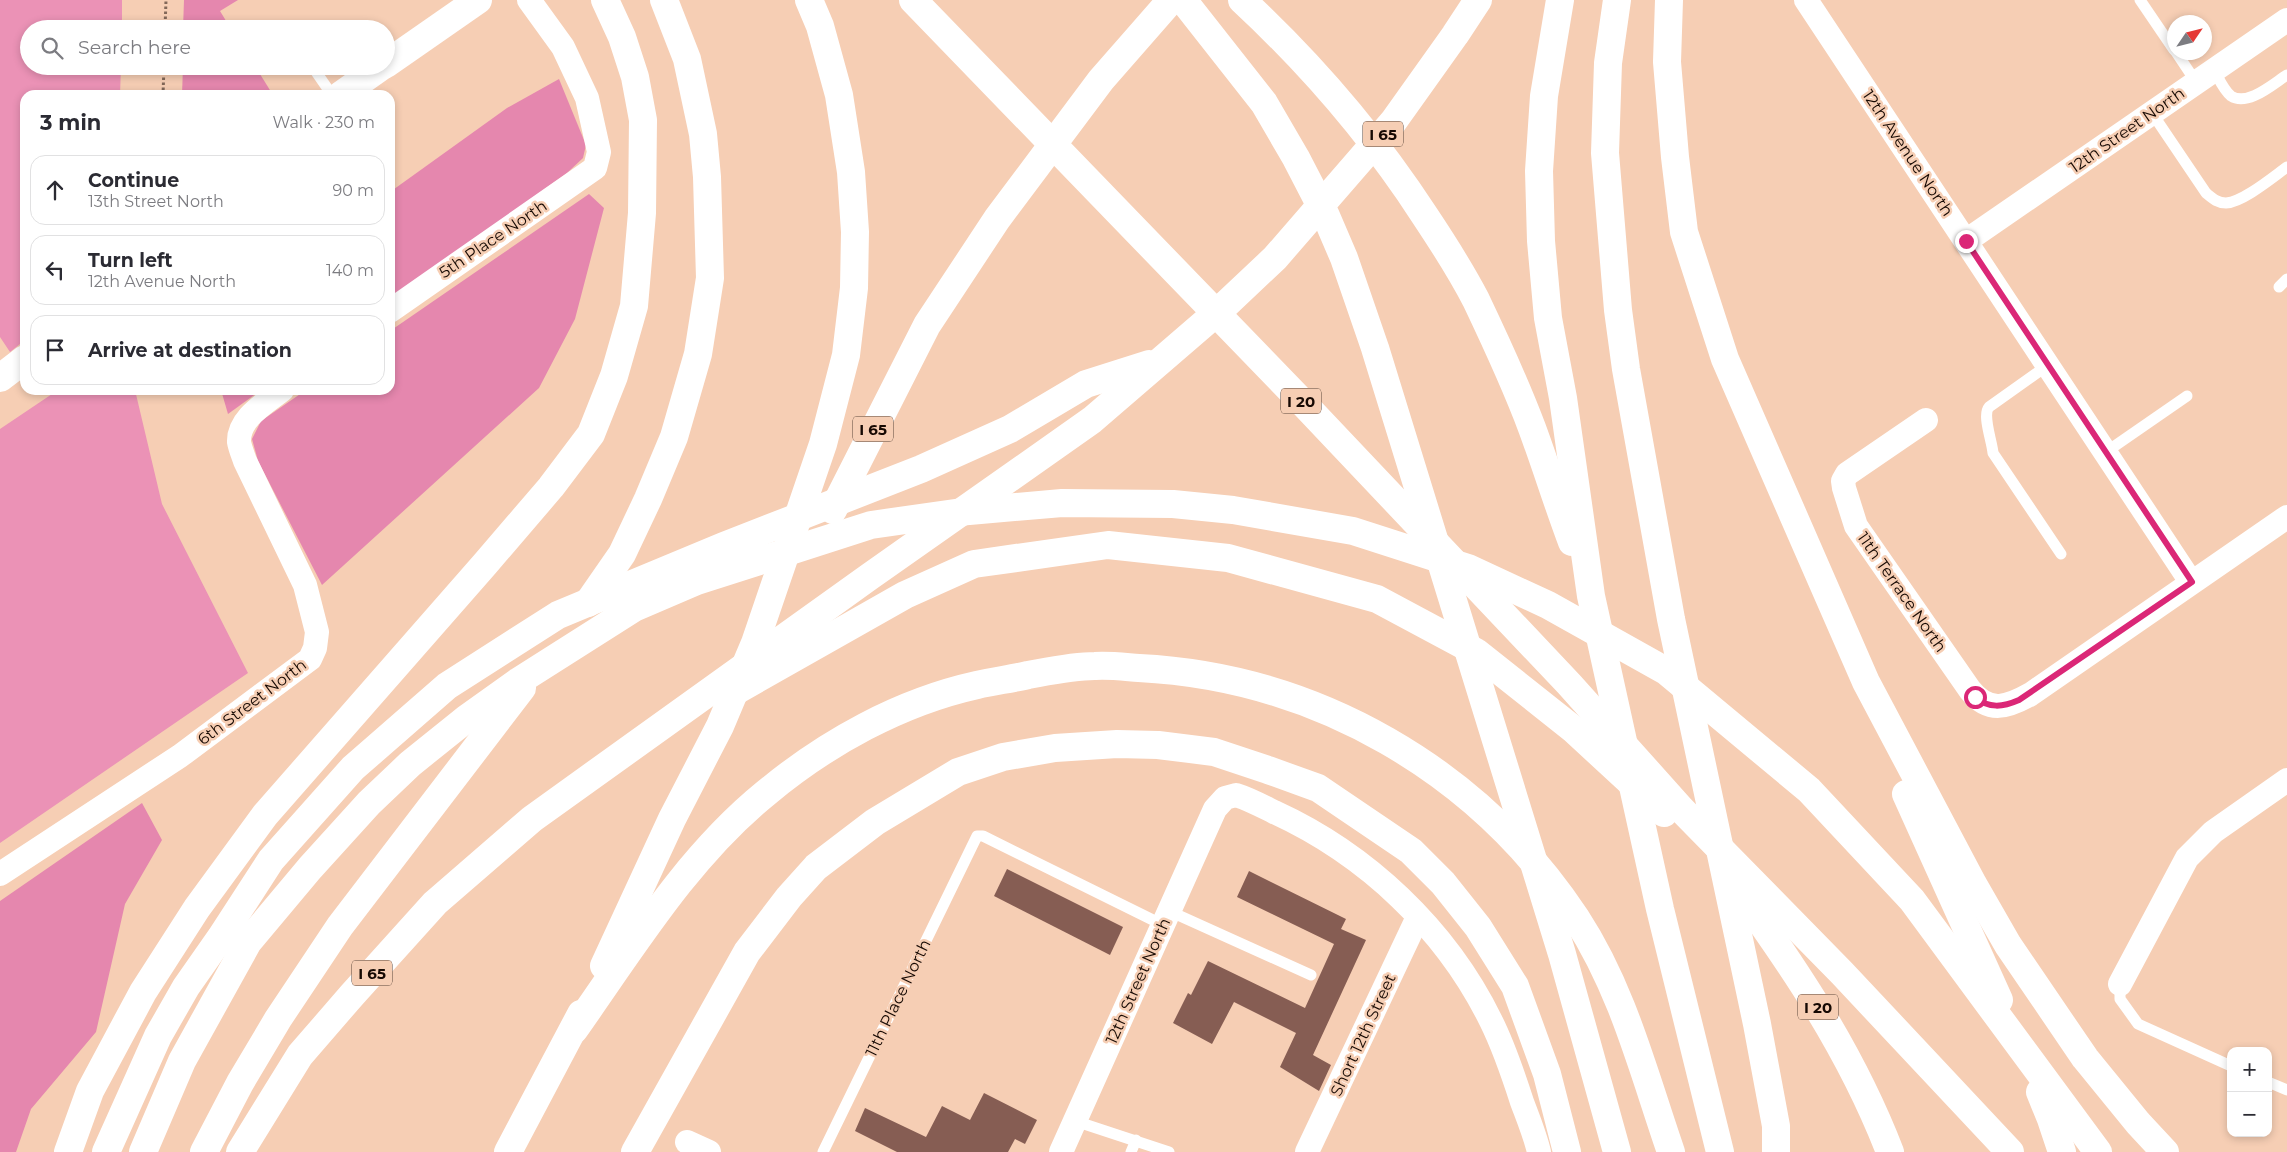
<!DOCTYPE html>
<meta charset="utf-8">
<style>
:root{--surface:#fff;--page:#f2f2f3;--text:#2b2b33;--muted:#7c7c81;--line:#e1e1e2}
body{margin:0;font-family:Montserrat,sans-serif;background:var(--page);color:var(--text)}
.controls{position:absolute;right:15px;bottom:15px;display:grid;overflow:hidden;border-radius:10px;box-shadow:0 2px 8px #0003}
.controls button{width:45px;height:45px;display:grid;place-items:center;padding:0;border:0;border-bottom:1px solid var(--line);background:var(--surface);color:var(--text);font:25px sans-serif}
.compass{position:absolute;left:2167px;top:15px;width:45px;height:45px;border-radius:50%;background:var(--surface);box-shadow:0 2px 8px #0003;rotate:55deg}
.stop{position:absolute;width:15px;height:15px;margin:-11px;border:4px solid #db2777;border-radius:50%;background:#fff}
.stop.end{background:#db2777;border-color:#fff;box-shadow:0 1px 5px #0008}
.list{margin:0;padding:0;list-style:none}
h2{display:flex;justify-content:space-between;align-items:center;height:65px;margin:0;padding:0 20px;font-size:21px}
h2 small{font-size:16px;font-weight:400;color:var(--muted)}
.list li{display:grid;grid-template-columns:32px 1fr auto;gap:15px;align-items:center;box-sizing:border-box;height:70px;margin:0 10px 10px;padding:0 10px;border:1px solid var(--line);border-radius:15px}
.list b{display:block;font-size:19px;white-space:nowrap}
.list p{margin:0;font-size:16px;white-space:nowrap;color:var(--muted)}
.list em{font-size:16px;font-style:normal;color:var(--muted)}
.icon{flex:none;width:28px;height:28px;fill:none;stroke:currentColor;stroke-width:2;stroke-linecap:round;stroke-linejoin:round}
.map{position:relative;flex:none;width:2287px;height:1152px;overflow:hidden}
.search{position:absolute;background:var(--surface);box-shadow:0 2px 8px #0003;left:20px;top:20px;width:375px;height:55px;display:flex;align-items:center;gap:12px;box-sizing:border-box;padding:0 18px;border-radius:28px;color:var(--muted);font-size:19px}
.panel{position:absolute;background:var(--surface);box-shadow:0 2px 8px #0003;left:20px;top:90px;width:375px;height:305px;border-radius:15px}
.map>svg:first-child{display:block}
.green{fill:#eb92b6}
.forest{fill:#e587ae}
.building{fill:#865d53}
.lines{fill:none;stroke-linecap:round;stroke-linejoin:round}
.path{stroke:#826859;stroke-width:3;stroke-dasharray:2.5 2.5;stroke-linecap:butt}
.service{stroke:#fff;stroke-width:11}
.minor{stroke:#fff;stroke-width:24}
.tertiary{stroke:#fff;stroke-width:28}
.motorway{stroke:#fff;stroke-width:28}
.route{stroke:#db2777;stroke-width:6}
.labels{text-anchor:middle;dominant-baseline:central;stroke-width:5;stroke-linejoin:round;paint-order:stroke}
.shield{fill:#f6ceb4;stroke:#594438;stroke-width:1}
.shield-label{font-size:15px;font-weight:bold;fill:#160903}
.street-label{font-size:16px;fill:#160903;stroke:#f6ceb4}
</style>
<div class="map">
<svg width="2287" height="1152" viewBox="0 0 2287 1152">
<rect width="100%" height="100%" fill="#f6ceb4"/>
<g class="green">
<polygon points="0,0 122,0 122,29 29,29 29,66 121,66 120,95 25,95 25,340 10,352 0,337"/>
<polygon points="58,390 135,390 162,504 248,673 0,843 0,429"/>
</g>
<g class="forest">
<polygon points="184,0 238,0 220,11 231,29 183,29"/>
<polygon points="183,66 255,66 273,95 182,95"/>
<polygon points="559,79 586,145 583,158 567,173 390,299 390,192 507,108"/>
<polygon points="589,194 604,208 575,319 539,388 322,585 258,461 252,439 261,421 306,390 390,390 390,331"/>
<polygon points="221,390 261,390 228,414"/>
<polygon points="142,803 162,840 125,904 96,1032 31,1109 16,1152 0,1152 0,901"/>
</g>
<g class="building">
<polygon points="1007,869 1123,927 1110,955 994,896"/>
<polygon points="1249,871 1346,919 1341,929 1366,940 1313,1055 1331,1065 1319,1091 1280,1067 1296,1033 1234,1002 1212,1044 1173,1023 1188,993 1191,995 1208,961 1305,1008 1334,944 1237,897"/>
<polygon points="984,1093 1037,1120 1025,1144 1015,1139 1008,1152 897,1152 855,1131 865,1108 926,1137 942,1106 970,1120"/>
</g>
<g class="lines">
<g class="path">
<polyline points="165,29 166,0"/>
<polyline points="163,95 164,66"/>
</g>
<g class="service">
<polyline points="2140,0 2174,50"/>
<polyline points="2176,52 2196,82"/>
<polyline points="312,66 332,95"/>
<path d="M2214,70C2218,77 2224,91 2231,96C2248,107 2274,83 2287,75"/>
<path d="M2152,113L2206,193C2212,198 2217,203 2226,203C2243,202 2273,177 2287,167"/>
<polyline points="2279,287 2287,279"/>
<path d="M2048,365L1989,407C1982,415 1992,441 1993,453L2061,554"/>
<polyline points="2106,452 2187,396"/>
<polyline points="1169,911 1311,975"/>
<polyline points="2120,984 2120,999 2138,1024 2231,1066"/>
<polyline points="2268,1082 2287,1090"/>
<polyline points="1075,1121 1169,1152"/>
<polyline points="823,1152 977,836 983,836 1163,925"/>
<polyline points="1131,1152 1136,1140"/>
</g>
<g class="minor">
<polyline points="1806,0 2191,582"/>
<polyline points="1966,241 2287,20"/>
<polyline points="390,311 595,168 599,152 587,98 563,47 529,0"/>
<path d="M1926,420L1847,474L1843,481L1844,488L1856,526L1970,690C1989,714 2008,707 2031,694L2287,517"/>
<path d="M0,874L180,756L310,659L315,648L317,632L305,585L245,461C243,455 240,448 239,442C238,418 266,403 282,390"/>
<polyline points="2120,984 2187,858 2213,832 2287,780"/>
<polyline points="687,1142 709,1152"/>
<path d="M1061,1152L1215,809L1225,798L1236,795C1249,799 1262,806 1274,812C1366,854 1446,929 1491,1021C1504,1047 1513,1074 1522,1102C1528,1118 1535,1135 1539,1152"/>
<polyline points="1307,1152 1418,917"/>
</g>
<g class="tertiary">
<polyline points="386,64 478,0"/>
<polyline points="341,95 382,66"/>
<polyline points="0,378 25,359"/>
</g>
<g class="motorway">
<polyline points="913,0 1303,403 1569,684 1681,809 1842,973 2010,1152"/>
<polyline points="1183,0 1264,103 1296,158 1326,216 1344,258 1375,348 1562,954 1617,1152"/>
<path d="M1242,0C1312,65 1373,136 1425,216C1443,243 1461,271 1476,300C1496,342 1516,385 1532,428C1546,466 1558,505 1572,542"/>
<polyline points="1560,0 1544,96 1539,171 1541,241 1548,318 1563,398 1591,596 1660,909 1720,1152"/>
<polyline points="1617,0 1608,63 1605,153 1618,310 1626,369 1671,619 1757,1024 1776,1126 1776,1152"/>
<polyline points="1669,0 1667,62 1675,157 1684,232 1725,359 1866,682 1973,884 2008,945 2085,1058 2138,1123 2165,1152"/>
<polyline points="833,510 927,325 997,219 1101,80 1171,0"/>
<polyline points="588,603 622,554 648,499 674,437 698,354 710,278 707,177 703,134 687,59 664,0"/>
<polyline points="732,693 905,595 974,564 1108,545 1228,558 1377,599 1476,652 1573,729 1664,813"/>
<polyline points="1906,794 1999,1000"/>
<path d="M1731,880C1794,967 1851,1051 1890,1152"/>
<polyline points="604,966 672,819 720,726 755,643 823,444 846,355 854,288 855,232 851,172 839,95 820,26 809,0"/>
<path d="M574,1030C632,948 687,857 766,793C826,743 900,702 977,685C994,681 1011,679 1028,675C1050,671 1073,666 1095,666C1109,665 1125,667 1139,668C1316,677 1478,770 1576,918C1623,990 1643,1071 1671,1152"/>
<polyline points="2040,1092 2051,1119 2062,1152"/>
<polyline points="68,1152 90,1091 143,992 197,908 265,815 485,564 551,487 591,434 614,376 634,306 642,213 643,120 635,77 622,37 605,0"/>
<polyline points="106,1152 158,1036 186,987 221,937 271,860 353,768 447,686 558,615 724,546 921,469 1010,429 1086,384 1149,364"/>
<polyline points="143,1152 182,1061 248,942 310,868 369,803 410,764 466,719 519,681 634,608 697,581 871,525 969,511 1062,503 1173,504 1233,510 1353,531 1468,568 1548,605 1666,671 1809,790 1912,900 2098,1152"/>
<polyline points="204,1152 240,1083 278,1019 340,926 522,688"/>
<polyline points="240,1152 300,1055 352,995 435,903 532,819 869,577 1092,420 1222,308 1275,258 1393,122 1455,35 1478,0"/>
<polyline points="508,1152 581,1014"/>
<polyline points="635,1152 747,952 789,897 816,867 875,822 958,772 1003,757 1055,748 1117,744 1158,745 1214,752 1268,770 1318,788 1411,851 1443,883 1478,927 1515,986 1547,1074 1567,1152"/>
</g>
</g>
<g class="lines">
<path class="route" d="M1966,241L2192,582L2019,700C2003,707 1989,709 1975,697"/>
</g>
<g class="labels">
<g class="shield">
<rect x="1363" y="121.5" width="40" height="25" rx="4"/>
<rect x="1281" y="388.5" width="40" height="25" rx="4"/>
<rect x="853" y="416.5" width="40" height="25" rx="4"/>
<rect x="352" y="960.5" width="40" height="25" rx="4"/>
<rect x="1798" y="994.5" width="40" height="25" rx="4"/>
</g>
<g class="shield-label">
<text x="1383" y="134">I 65</text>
<text x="1301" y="401">I 20</text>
<text x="873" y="429">I 65</text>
<text x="372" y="973">I 65</text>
<text x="1818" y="1007">I 20</text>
</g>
<g class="street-label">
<text transform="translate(2127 130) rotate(-35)">12th Street North</text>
<text transform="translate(1908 153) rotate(56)">12th Avenue North</text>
<text transform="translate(493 239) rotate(-34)">5th Place North</text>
<text transform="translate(1902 592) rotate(55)">11th Terrace North</text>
<text transform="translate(252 702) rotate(-37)">6th Street North</text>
<text transform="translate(1138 981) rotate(-66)">12th Street North</text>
<text transform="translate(898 998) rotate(-64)">11th Place North</text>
<text transform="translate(1363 1035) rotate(-65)">Short 12th Street</text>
</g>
</g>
</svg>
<div class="controls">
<button>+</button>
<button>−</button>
</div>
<svg class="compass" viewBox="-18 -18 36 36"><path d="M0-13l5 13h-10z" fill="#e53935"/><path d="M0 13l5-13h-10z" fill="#7c7c81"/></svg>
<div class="stop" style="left:1975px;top:697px"></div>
<div class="stop end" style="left:1966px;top:241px"></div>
<div class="search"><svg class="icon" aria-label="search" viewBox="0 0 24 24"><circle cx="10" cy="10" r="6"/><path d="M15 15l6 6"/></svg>Search here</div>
<section class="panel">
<h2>3 min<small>Walk · 230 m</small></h2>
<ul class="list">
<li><svg class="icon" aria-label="ahead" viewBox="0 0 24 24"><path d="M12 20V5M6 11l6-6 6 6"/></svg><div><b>Continue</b><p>13th Street North</p></div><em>90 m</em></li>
<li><svg class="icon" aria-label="left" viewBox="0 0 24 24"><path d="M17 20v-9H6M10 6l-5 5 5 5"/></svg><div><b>Turn left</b><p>12th Avenue North</p></div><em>140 m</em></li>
<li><svg class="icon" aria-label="arrive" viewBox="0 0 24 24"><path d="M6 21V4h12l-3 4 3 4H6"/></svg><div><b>Arrive at destination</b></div></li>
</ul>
</section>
</div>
